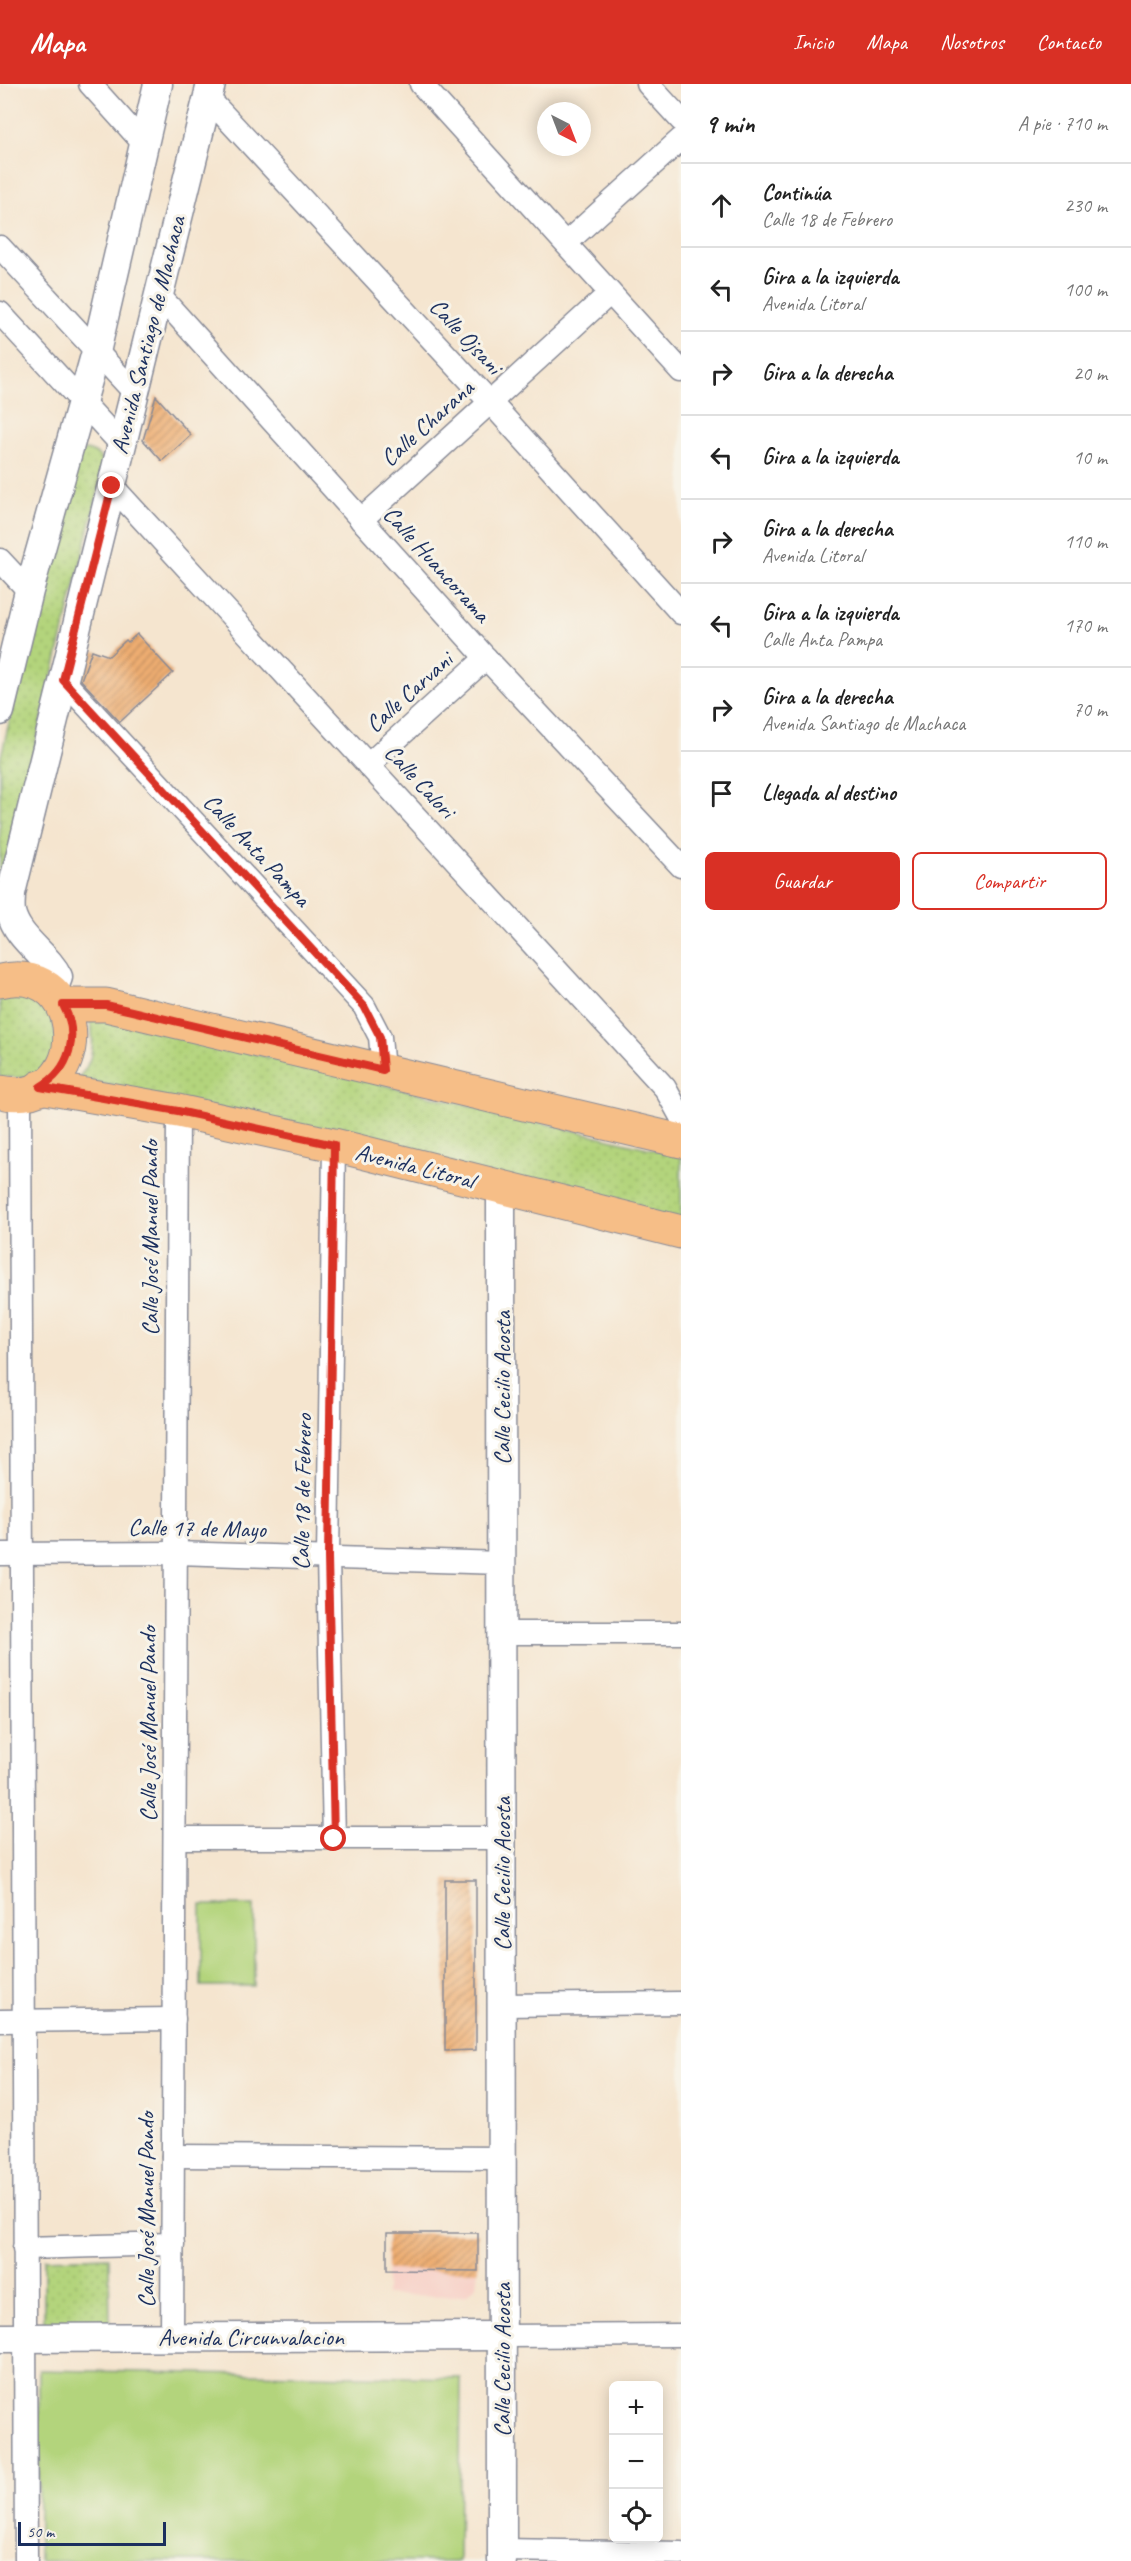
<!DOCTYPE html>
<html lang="es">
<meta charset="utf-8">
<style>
:root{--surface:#fff;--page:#f2f2f2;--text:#222;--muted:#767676;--line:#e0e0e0;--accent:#d93025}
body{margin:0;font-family:Caveat,sans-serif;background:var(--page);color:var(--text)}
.controls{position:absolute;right:18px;bottom:18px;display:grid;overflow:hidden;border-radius:9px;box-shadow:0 3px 15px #0003}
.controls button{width:54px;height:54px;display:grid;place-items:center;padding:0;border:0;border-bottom:2px solid var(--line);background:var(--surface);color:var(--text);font:30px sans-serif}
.compass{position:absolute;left:537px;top:18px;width:54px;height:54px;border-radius:50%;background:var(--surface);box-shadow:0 3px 15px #0003;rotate:138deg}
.scale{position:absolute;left:18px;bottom:15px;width:148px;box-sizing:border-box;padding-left:6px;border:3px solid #1b2f5e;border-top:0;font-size:16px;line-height:21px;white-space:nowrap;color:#1b2f5e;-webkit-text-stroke:4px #f7f3e8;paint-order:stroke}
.stop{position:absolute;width:18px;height:18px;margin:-14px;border:4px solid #d93025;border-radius:50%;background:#fff}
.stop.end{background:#d93025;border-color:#fff;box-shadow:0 2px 6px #0008}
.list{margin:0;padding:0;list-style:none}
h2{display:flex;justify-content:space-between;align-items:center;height:78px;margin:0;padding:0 24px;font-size:26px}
h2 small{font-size:20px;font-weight:400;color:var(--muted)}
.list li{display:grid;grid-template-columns:39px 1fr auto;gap:18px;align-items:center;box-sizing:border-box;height:84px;padding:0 24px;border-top:2px solid var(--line)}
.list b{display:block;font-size:22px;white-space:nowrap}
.list p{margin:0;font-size:20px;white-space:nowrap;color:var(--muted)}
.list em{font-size:20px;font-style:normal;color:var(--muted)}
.actions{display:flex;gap:12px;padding:18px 24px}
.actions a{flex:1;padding:14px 0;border:2px solid var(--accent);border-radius:9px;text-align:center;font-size:21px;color:var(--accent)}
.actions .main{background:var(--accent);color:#fff}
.icon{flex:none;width:33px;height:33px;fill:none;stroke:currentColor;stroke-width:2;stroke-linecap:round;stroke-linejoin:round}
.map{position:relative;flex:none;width:681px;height:2477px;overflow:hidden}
header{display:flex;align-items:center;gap:36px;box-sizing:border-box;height:84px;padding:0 30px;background:var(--accent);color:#fff}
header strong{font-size:28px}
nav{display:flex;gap:33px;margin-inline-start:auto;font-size:21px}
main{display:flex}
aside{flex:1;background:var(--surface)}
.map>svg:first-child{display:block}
.built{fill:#f7d1c8}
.grass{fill:url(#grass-dots);stroke:#67826c;stroke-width:1.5}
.pitch{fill:#b3d47b;stroke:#67826c;stroke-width:1.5}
.building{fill:url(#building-hatch)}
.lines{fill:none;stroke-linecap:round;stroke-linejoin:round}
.minor-casing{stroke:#888a96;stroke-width:25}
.tertiary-casing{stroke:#888a96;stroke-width:31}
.primary-casing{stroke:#888a96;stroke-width:35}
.minor{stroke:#fff;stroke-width:22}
.tertiary{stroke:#fff;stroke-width:28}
.primary{stroke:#f6be87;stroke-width:33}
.route{stroke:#d93025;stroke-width:8}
.labels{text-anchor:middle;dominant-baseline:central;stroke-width:6;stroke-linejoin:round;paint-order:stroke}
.street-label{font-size:24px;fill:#1b2f5e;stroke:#f7f3e8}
</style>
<header>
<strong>Mapa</strong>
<nav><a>Inicio</a><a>Mapa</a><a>Nosotros</a><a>Contacto</a></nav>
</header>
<main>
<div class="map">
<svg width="681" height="2477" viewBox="0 0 681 2477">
<defs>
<pattern id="grass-dots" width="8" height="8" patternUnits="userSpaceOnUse" patternTransform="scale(1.5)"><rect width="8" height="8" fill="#b3d47b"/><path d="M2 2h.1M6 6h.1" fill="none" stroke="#99b66d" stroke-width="1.8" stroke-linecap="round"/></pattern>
<pattern id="building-hatch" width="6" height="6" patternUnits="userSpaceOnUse" patternTransform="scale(1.5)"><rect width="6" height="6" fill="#eead71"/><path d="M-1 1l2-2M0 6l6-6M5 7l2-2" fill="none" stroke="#c08d60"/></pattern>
</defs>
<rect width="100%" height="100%" fill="#f7f3e8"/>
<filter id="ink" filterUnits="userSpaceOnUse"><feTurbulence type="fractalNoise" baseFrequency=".0167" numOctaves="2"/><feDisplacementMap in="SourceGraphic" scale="12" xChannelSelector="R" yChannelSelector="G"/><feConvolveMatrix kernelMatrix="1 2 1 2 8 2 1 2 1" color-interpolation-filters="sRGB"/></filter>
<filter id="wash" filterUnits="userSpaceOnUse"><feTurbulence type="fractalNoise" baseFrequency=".008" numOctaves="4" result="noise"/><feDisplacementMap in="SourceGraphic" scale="24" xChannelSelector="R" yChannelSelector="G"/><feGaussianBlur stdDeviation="1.35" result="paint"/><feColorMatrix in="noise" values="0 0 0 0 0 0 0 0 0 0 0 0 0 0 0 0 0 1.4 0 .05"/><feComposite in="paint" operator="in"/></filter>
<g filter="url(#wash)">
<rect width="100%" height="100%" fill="#f5e5cf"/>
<polygon class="built" points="387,2149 478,2187 476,2201 469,2209 463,2212 386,2211"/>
<g class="grass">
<path d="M85,366C96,368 100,371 105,381L0,803V676L73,374Z"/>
<polygon points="24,910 50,924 59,966 33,994 0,993 0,915 9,911"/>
<path d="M88,930L681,1072V1138L78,994C96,976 95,953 88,930Z"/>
<polygon points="109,2173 110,2249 44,2254 44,2175"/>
</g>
<g class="pitch">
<rect x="201" y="1821" width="53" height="81"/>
<polygon points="39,2286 461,2294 459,2477 39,2477"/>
</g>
<g id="blocks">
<g class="building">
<polygon points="156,312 191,351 162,377 143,356"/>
<polygon points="137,550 173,589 120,638 81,596 92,566 109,572 126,556 128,558"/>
<polygon points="445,1796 476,1796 476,1966 445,1967"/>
<polygon points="387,2149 478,2149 478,2187 387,2186"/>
</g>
</g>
</g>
<g filter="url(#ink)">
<use href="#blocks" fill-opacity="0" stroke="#888a96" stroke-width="1.5"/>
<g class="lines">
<g class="minor-casing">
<g id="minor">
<polyline points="90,0 144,60"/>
<polyline points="421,0 681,287"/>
<polyline points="648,0 681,36"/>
<polyline points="208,14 490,318 681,529"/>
<polyline points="566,159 681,55"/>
<polyline points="0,163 134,308"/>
<polyline points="158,210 486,574 681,782"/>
<polyline points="0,229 121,360"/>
<polyline points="112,402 665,1004 681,1033"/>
<polyline points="361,436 610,209"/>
<polyline points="0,476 29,507"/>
<polyline points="63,596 364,922 380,953 383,986"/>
<polyline points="368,681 486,574"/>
<polyline points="20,1009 26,2477"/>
<polyline points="334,1061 328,1473 334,1755"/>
<polyline points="0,1470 176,1469 502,1479"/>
<polyline points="502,1549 681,1549"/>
<polyline points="175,1754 502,1754"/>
<polyline points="502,1921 681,1919"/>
<polyline points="0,1937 174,1935"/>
<polyline points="173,2072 502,2074"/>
<polyline points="24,2164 173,2160"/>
<polyline points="502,2252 681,2251"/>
<polyline points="172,2253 178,1027"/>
<polyline points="502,2466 681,2469"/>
</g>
</g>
<g class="tertiary-casing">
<g id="tertiary">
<polyline points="0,627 29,507 96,268 158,0"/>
<path d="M52,909L58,893C47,870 17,855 11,828C10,822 11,815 11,809L211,0"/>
<polyline points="501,1104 502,2477"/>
<polyline points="0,2254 502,2252"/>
</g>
</g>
<g class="primary-casing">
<g id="primary">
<path d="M0,897C92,875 94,1028 0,1008"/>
<polyline points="63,921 106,921 681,1057"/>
<polyline points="40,1003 178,1027 334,1061 681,1148"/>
</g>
</g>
<use href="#minor" class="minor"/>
<use href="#tertiary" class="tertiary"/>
<use href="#primary" class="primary"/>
</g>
</g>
<g class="lines" filter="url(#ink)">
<path class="route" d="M112,402L63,596L364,922L380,953L383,986L106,921H63C80,951 70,986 40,1003L178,1027L334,1061L328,1473L334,1755"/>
</g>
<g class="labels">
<g class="street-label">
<text transform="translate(148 251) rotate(-76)">Avenida Santiago de Machaca</text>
<text transform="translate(466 252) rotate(47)">Calle Ojsani</text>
<text transform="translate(427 339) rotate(-42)">Calle Charana</text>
<text transform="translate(437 480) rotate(48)">Calle Huancorama</text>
<text transform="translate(409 608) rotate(-42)">Calle Carvani</text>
<text transform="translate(420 697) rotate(47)">Calle Calori</text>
<text transform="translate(257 766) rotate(47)">Calle Anta Pampa</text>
<text transform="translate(415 1082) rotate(14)">Avenida Litoral</text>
<text transform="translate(150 1154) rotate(-90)">Calle José Manuel Pando</text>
<text transform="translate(502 1304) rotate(-90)">Calle Cecilio Acosta</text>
<text transform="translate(302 1408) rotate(-89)">Calle 18 de Febrero</text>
<text transform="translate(197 1444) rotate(1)">Calle 17 de Mayo</text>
<text transform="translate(148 1640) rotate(-90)">Calle José Manuel Pando</text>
<text transform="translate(502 1790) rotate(-90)">Calle Cecilio Acosta</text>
<text transform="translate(146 2126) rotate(-90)">Calle José Manuel Pando</text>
<text x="251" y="2253">Avenida Circunvalacion</text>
<text transform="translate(502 2276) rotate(-90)">Calle Cecilio Acosta</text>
</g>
</g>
</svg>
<div class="controls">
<button>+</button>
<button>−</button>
<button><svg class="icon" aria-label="locate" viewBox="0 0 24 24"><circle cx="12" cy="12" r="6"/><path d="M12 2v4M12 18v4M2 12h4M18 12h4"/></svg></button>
</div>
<svg class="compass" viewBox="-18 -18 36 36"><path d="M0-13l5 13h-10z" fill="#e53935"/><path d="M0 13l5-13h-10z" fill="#767676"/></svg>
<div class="scale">50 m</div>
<div class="stop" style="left:334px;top:1755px"></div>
<div class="stop end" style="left:112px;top:402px"></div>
</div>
<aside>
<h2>9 min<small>A pie · 710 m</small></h2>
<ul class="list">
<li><svg class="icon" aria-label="ahead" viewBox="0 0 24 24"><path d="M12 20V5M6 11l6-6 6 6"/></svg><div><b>Continúa</b><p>Calle 18 de Febrero</p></div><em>230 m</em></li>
<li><svg class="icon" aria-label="left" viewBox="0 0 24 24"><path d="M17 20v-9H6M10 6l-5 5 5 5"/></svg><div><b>Gira a la izquierda</b><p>Avenida Litoral</p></div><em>100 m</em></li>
<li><svg class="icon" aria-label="right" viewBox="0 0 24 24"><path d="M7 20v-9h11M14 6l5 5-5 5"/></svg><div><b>Gira a la derecha</b></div><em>20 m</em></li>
<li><svg class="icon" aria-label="left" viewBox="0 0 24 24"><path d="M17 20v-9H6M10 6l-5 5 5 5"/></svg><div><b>Gira a la izquierda</b></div><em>10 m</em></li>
<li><svg class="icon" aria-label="right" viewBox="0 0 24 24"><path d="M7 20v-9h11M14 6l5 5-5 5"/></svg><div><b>Gira a la derecha</b><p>Avenida Litoral</p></div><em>110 m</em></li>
<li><svg class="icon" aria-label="left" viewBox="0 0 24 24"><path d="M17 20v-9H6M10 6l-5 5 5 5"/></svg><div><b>Gira a la izquierda</b><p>Calle Anta Pampa</p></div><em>170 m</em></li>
<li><svg class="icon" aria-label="right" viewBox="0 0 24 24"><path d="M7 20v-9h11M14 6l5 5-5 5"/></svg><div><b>Gira a la derecha</b><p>Avenida Santiago de Machaca</p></div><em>70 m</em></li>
<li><svg class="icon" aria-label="arrive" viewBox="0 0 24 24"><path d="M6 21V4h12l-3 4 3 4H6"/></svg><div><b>Llegada al destino</b></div></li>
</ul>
<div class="actions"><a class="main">Guardar</a><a>Compartir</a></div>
</aside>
</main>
